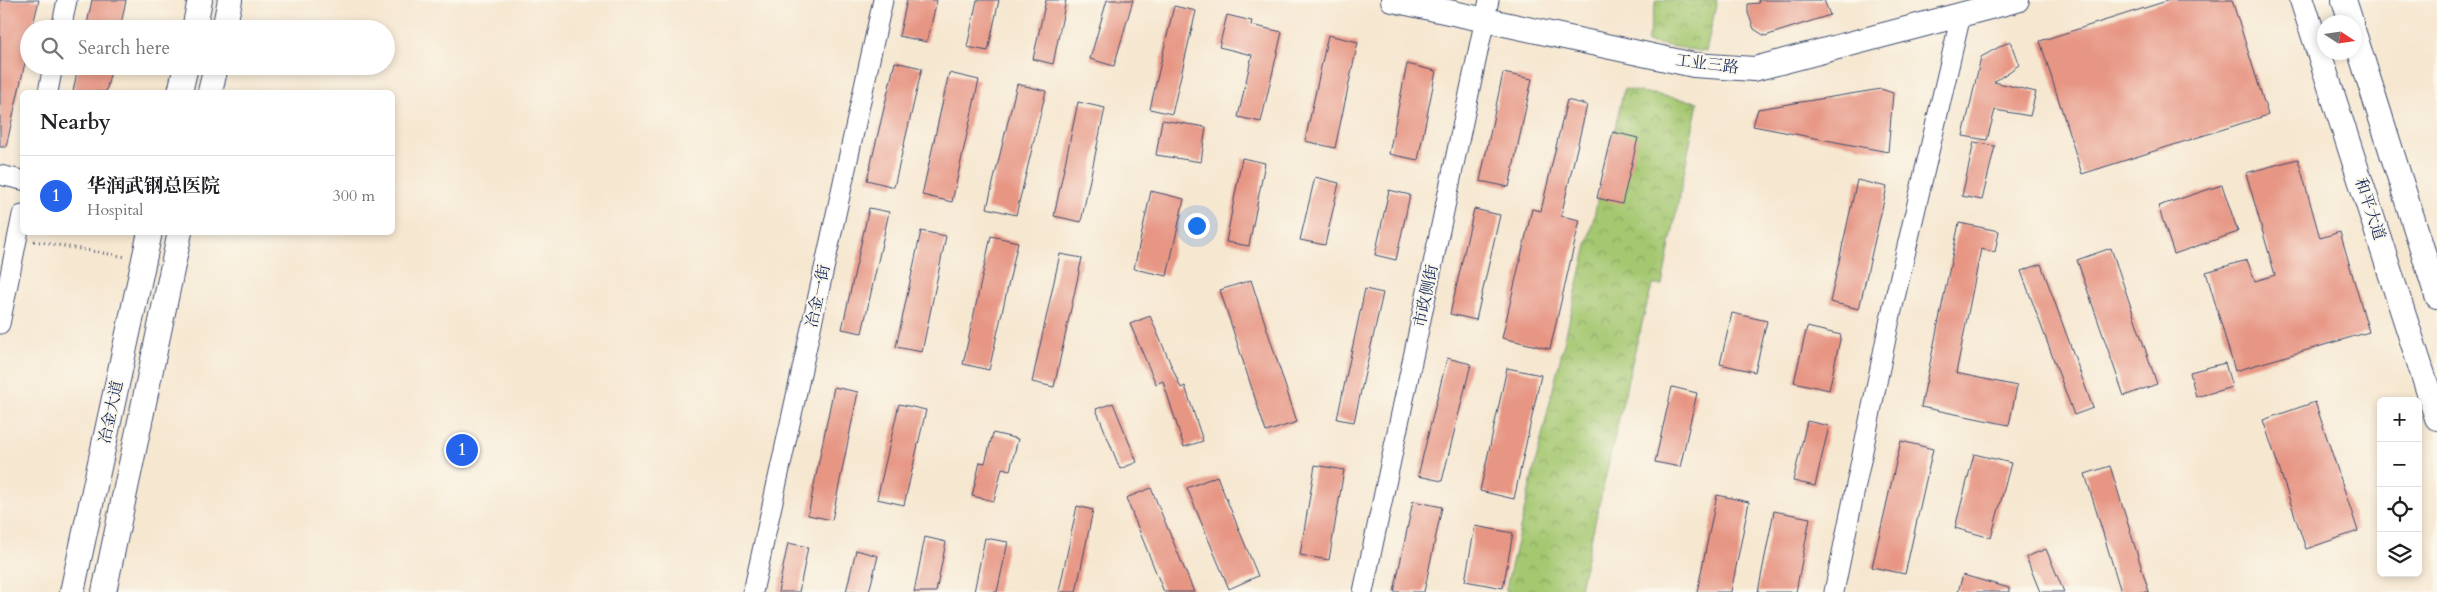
<!DOCTYPE html>
<meta charset="utf-8">
<style>
:root{--surface:#fff;--page:#f6f6f6;--text:#202124;--muted:#757577;--line:#e0e0e0;--accent:#2563eb}
body{margin:0;font-family:Cardo,"Noto Serif SC",serif;background:var(--page);color:var(--text)}
.controls{position:absolute;right:15px;bottom:15px;display:grid;overflow:hidden;border-radius:8px;box-shadow:0 2px 8px #0003}
.controls button{width:45px;height:45px;display:grid;place-items:center;padding:0;border:0;border-bottom:1px solid var(--line);background:var(--surface);color:var(--text);font:25px sans-serif}
.compass{position:absolute;left:2317px;top:15px;width:45px;height:45px;border-radius:50%;background:var(--surface);box-shadow:0 2px 8px #0003;rotate:102deg}
.you{position:absolute;left:1196px;top:225px;width:18px;height:18px;margin:-12px;border:4px solid #fff;border-radius:50%;background:#1a73e8;box-shadow:0 0 0 8px #1a73e833}
.badge{display:grid;place-items:center;width:32px;height:32px;border-radius:50%;background:var(--accent);color:#fff;font-size:16px;font-weight:700}
.pin{position:absolute;translate:-50% -50%;border:2px solid #fff;box-shadow:0 1px 5px #0006}
.list{margin:0;padding:0;list-style:none}
h2{display:flex;justify-content:space-between;align-items:center;height:65px;margin:0;padding:0 20px;font-size:21px}
h2 small{font-size:16px;font-weight:400;color:var(--muted)}
.list li{display:grid;grid-template-columns:32px 1fr auto;gap:15px;align-items:center;box-sizing:border-box;height:80px;padding:0 20px;border-top:1px solid var(--line)}
.list b{display:block;font-size:19px;white-space:nowrap}
.list p{margin:0;font-size:16px;white-space:nowrap;color:var(--muted)}
.list em{font-size:16px;font-style:normal;color:var(--muted)}
.icon{flex:none;width:28px;height:28px;fill:none;stroke:currentColor;stroke-width:2;stroke-linecap:round;stroke-linejoin:round}
.map{position:relative;flex:none;width:2437px;height:592px;overflow:hidden}
.search{position:absolute;background:var(--surface);box-shadow:0 2px 8px #0003;left:20px;top:20px;width:375px;height:55px;display:flex;align-items:center;gap:12px;box-sizing:border-box;padding:0 18px;border-radius:28px;color:var(--muted);font-size:19px}
.panel{position:absolute;background:var(--surface);box-shadow:0 2px 8px #0003;left:20px;top:90px;width:375px;height:145px;border-radius:8px}
.map>svg:first-child{display:block}
.park{fill:url(#park-crowns);stroke:#607b67}
.building{fill:#e79684}
.lines{fill:none;stroke-linecap:round;stroke-linejoin:round}
.minor-casing{stroke:#3c4b6f;stroke-width:21}
.major-casing{stroke:#3c4b6f;stroke-width:26}
.path{stroke:#3c4b6f;stroke-width:3;stroke-dasharray:1 4;stroke-linecap:butt}
.minor{stroke:#fff;stroke-width:19}
.major{stroke:#fff;stroke-width:24}
.labels{text-anchor:middle;dominant-baseline:central;stroke-width:4;stroke-linejoin:round;paint-order:stroke}
.street-label{font-size:16px;fill:#1b2f5e;stroke:#fbf7ec}
</style>
<div class="map">
<svg width="2437" height="592" viewBox="0 0 2437 592">
<defs>
<pattern id="park-crowns" width="20" height="18" patternUnits="userSpaceOnUse" patternTransform="scale(1.25)"><rect width="20" height="18" fill="#a4c770"/><path d="M2 6a3 3 0 1 1 6 0M12 15a3 3 0 1 1 6 0" fill="none" stroke="#85a25f"/></pattern>
</defs>
<rect width="100%" height="100%" fill="#fbf7ec"/>
<filter id="ink" filterUnits="userSpaceOnUse"><feTurbulence type="fractalNoise" baseFrequency=".02" numOctaves="2"/><feDisplacementMap in="SourceGraphic" scale="10" xChannelSelector="R" yChannelSelector="G"/><feConvolveMatrix kernelMatrix="1 2 1 2 8 2 1 2 1" color-interpolation-filters="sRGB"/></filter>
<filter id="wash" filterUnits="userSpaceOnUse"><feTurbulence type="fractalNoise" baseFrequency=".0096" numOctaves="4" result="noise"/><feDisplacementMap in="SourceGraphic" scale="20" xChannelSelector="R" yChannelSelector="G"/><feGaussianBlur stdDeviation="1.12" result="paint"/><feColorMatrix in="noise" values="0 0 0 0 0 0 0 0 0 0 0 0 0 0 0 0 0 1.4 0 .05"/><feComposite in="paint" operator="in"/></filter>
<g filter="url(#wash)">
<rect width="100%" height="100%" fill="#f6e7d0"/>
<g class="park">
<polygon points="1656,0 1717,0 1706,52 1647,42"/>
<polygon points="1624,89 1698,102 1662,285 1652,285 1633,358 1579,592 1505,592"/>
</g>
<g id="blocks">
<g class="building">
<polygon points="0,0 39,0 32,29 29,29 29,45 6,147 0,147"/>
<polygon points="92,0 126,0 120,29 86,29"/>
<polygon points="907,0 937,0 927,42 899,36"/>
<polygon points="977,0 999,0 988,51 967,47"/>
<polygon points="1046,0 1066,0 1053,64 1033,59"/>
<polygon points="1107,0 1133,0 1114,66 1090,59"/>
<polygon points="1758,0 1824,0 1830,15 1765,36 1754,29 1748,13 1748,4 1759,3"/>
<polygon points="2170,0 2232,0 2268,115 2082,174 2040,41"/>
<polygon points="1174,6 1196,11 1172,114 1150,109"/>
<polygon points="1227,15 1252,21 1251,25 1282,32 1261,122 1238,117 1252,55 1219,47"/>
<polygon points="1328,35 1358,42 1335,148 1305,141"/>
<polygon points="2010,41 2019,65 1994,82 2036,92 2030,116 1995,110 1987,140 1963,136 1981,57"/>
<polygon points="895,62 922,68 894,187 867,180"/>
<polygon points="1407,64 1436,71 1418,160 1389,154"/>
<polygon points="78,66 112,66 106,92 73,92"/>
<polygon points="949,73 979,80 952,202 922,195"/>
<polygon points="1503,73 1532,79 1509,187 1480,181"/>
<polygon points="1017,84 1046,91 1016,215 987,208"/>
<polygon points="1881,89 1893,93 1888,152 1753,126 1758,109"/>
<polygon points="1567,100 1587,105 1561,216 1580,220 1550,349 1502,338 1532,209 1541,211"/>
<polygon points="1078,102 1105,108 1081,222 1054,216"/>
<polygon points="1162,120 1206,127 1201,162 1156,155"/>
<polygon points="1613,132 1638,138 1622,204 1597,198"/>
<polygon points="1974,142 1995,146 1982,200 1962,196"/>
<polygon points="1242,158 1265,163 1249,246 1226,242"/>
<polygon points="2298,159 2320,238 2340,232 2369,332 2235,371 2206,272 2247,260 2255,281 2275,275 2246,173"/>
<polygon points="1315,177 1339,183 1325,245 1300,240"/>
<polygon points="1857,180 1887,187 1859,309 1830,302"/>
<polygon points="2222,185 2238,232 2174,254 2158,206"/>
<polygon points="1389,190 1410,195 1396,260 1375,255"/>
<polygon points="1151,191 1184,199 1167,276 1134,269"/>
<polygon points="869,208 889,212 862,333 842,329"/>
<polygon points="1474,209 1500,215 1476,320 1450,314"/>
<polygon points="1959,223 1999,231 1995,252 1981,249 1956,373 2017,386 2009,425 1921,407"/>
<polygon points="921,231 946,236 922,352 896,347"/>
<polygon points="991,236 1018,242 989,370 963,364"/>
<polygon points="2111,248 2157,384 2124,396 2077,260"/>
<polygon points="1060,254 1082,258 1054,387 1032,382"/>
<polygon points="2041,264 2093,408 2074,415 2021,271"/>
<polygon points="1251,280 1297,422 1266,432 1220,290"/>
<polygon points="1365,289 1383,293 1354,422 1337,419"/>
<polygon points="1732,313 1767,321 1755,372 1720,364"/>
<polygon points="1150,316 1181,388 1185,386 1203,441 1184,447 1163,381 1156,384 1130,324"/>
<polygon points="1807,327 1841,335 1829,390 1794,382"/>
<polygon points="1447,358 1471,364 1442,481 1418,476"/>
<polygon points="2225,363 2232,387 2196,397 2190,372"/>
<polygon points="1507,368 1541,375 1514,499 1480,491"/>
<polygon points="834,387 858,392 832,520 808,515"/>
<polygon points="1672,387 1697,393 1680,467 1655,462"/>
<polygon points="2315,402 2358,531 2306,549 2263,420"/>
<polygon points="1113,403 1137,462 1120,469 1096,409"/>
<polygon points="899,404 926,410 904,505 877,499"/>
<polygon points="1807,421 1829,426 1815,486 1793,481"/>
<polygon points="993,433 1018,439 1010,470 1002,468 994,501 972,496 980,462 985,463"/>
<polygon points="1901,441 1933,449 1905,574 1872,567"/>
<polygon points="1974,454 2011,463 1991,538 1955,528"/>
<polygon points="1315,465 1344,470 1329,560 1300,555"/>
<polygon points="2110,466 2149,592 2121,592 2085,474"/>
<polygon points="1217,476 1258,576 1229,589 1187,488"/>
<polygon points="1151,488 1194,592 1164,592 1126,498"/>
<polygon points="1717,495 1749,502 1731,592 1697,592"/>
<polygon points="1413,501 1442,507 1424,592 1394,592"/>
<polygon points="1077,506 1093,510 1076,592 1059,592"/>
<polygon points="1774,511 1810,518 1796,592 1758,592"/>
<polygon points="1475,526 1513,533 1503,588 1465,581"/>
<polygon points="925,537 946,542 936,592 914,592"/>
<polygon points="985,538 1008,542 997,592 974,592"/>
<polygon points="788,543 808,547 799,592 778,592"/>
<polygon points="2046,549 2064,592 2040,592 2026,557"/>
<polygon points="856,550 878,556 869,592 846,592"/>
<polygon points="1963,575 2009,588 2009,592 1958,592"/>
</g>
</g>
</g>
<g filter="url(#ink)">
<use href="#blocks" fill-opacity="0" stroke="#3c4b6f" stroke-width="1"/>
<g class="lines">
<g class="minor-casing">
<g id="minor">
<polyline points="61,29 67,0"/>
<polyline points="48,92 53,66"/>
<polyline points="0,175 22,180"/>
<polyline points="0,324 22,215"/>
<polyline points="753,592 883,0"/>
<polyline points="1363,592 1489,0"/>
<polyline points="1834,592 1890,319 1961,15"/>
</g>
</g>
<g class="major-casing">
<g id="major">
<polyline points="1393,0 1694,65 1754,69 2017,0"/>
<polyline points="2302,0 2437,418"/>
<polyline points="2344,0 2351,22"/>
<polyline points="194,29 200,0"/>
<polyline points="224,29 230,0"/>
<polyline points="2354,33 2437,296"/>
<polyline points="180,92 186,66"/>
<polyline points="210,92 216,66"/>
<polyline points="72,592 150,232"/>
<polyline points="104,592 180,232"/>
</g>
</g>
<polyline class="path" points="34,241 126,257"/>
<use href="#minor" class="minor"/>
<use href="#major" class="major"/>
</g>
</g>
<g class="labels">
<g class="street-label">
<text transform="translate(1707 64) rotate(7)">工业三路</text>
<text transform="translate(2370 209) rotate(72)">和平大道</text>
<text transform="translate(818 296) rotate(-78)">冶金一街</text>
<text transform="translate(1426 296) rotate(-78)">市政侧街</text>
<text transform="translate(111 412) rotate(-78)">冶金大道</text>
</g>
</g>
</svg>
<div class="controls">
<button>+</button>
<button>−</button>
<button><svg class="icon" aria-label="locate" viewBox="0 0 24 24"><circle cx="12" cy="12" r="6"/><path d="M12 2v4M12 18v4M2 12h4M18 12h4"/></svg></button>
<button><svg class="icon" aria-label="layers" viewBox="0 0 24 24"><path d="M12 4l9 5-9 5-9-5zM3 14l9 5 9-5"/></svg></button>
</div>
<svg class="compass" viewBox="-18 -18 36 36"><path d="M0-13l5 13h-10z" fill="#e53935"/><path d="M0 13l5-13h-10z" fill="#757577"/></svg>
<div class="you"></div>
<div class="pin badge" style="left:462px;top:450px">1</div>
<div class="search"><svg class="icon" aria-label="search" viewBox="0 0 24 24"><circle cx="10" cy="10" r="6"/><path d="M15 15l6 6"/></svg>Search here</div>
<section class="panel">
<h2>Nearby<small></small></h2>
<ul class="list">
<li><span class="badge">1</span><div><b>华润武钢总医院</b><p>Hospital</p></div><em>300 m</em></li>
</ul>
</section>
</div>
